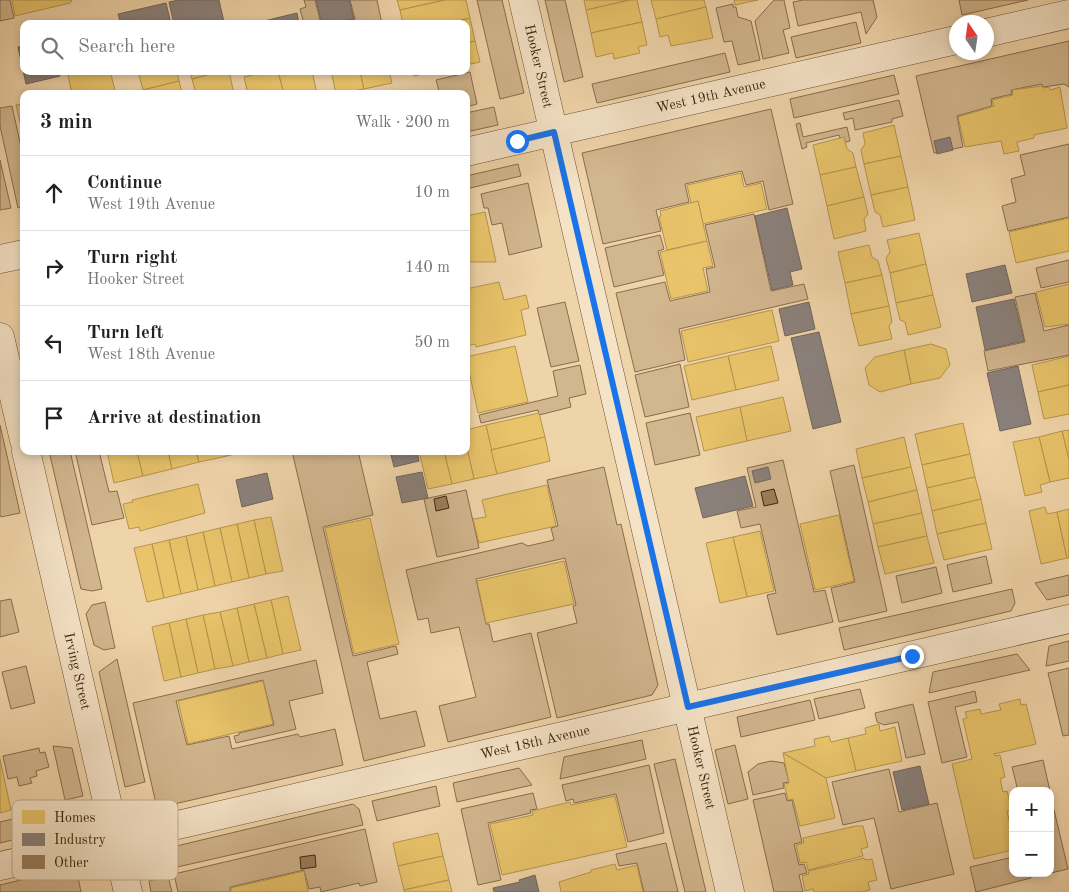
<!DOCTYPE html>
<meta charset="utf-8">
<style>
:root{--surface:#fff;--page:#f6f6f6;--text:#222;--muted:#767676;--line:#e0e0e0}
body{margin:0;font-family:"Old Standard TT",serif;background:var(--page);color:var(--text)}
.controls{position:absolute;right:15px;bottom:15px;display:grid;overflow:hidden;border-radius:10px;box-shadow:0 2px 8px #0003}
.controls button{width:45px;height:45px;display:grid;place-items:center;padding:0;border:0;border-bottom:1px solid var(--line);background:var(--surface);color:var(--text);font:25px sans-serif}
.compass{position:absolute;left:949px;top:15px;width:45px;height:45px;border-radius:50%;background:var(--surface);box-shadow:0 2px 8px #0003;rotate:347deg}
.stop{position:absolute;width:15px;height:15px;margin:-11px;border:4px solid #1a73e8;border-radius:50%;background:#fff}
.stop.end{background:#1a73e8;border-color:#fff;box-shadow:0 1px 5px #0008}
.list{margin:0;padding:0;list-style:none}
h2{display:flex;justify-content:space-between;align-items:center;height:65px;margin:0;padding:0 20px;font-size:21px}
h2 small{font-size:16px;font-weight:400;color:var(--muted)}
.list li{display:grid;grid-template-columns:32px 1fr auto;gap:15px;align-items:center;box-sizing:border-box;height:75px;padding:0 20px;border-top:1px solid var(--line)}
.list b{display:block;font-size:19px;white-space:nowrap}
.list p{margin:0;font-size:16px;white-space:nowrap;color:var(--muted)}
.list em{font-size:16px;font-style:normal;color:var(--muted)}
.icon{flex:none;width:28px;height:28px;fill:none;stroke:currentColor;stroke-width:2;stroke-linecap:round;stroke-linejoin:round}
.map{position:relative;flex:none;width:1069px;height:892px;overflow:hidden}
.search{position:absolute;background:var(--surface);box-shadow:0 2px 8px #0003;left:20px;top:20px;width:450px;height:55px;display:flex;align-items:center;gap:12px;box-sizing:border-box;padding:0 18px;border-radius:10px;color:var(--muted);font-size:19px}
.panel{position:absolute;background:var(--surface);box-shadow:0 2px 8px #0003;left:20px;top:90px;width:450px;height:365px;border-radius:10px}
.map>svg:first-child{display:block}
.green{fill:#d2b68e;stroke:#886d4c}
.homes{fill:#e9c46a;stroke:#b5944e}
.industry{fill:#8a817c;stroke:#73655a}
.building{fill:#9a805d;stroke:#3d240b}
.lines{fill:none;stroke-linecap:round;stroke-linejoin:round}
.minor-casing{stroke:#6a5032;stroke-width:29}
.minor{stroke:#f5e3c7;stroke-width:28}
.route{stroke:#1a73e8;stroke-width:6}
.labels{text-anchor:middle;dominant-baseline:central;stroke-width:5;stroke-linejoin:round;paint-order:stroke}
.street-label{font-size:14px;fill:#3d240b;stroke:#f5e3c7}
.key{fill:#f5e3c7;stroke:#beaa8f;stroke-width:1}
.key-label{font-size:14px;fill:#3d240b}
</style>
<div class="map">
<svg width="1069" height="892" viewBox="0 0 1069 892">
<rect width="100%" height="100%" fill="#f0d4a9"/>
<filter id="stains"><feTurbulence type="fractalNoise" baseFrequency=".004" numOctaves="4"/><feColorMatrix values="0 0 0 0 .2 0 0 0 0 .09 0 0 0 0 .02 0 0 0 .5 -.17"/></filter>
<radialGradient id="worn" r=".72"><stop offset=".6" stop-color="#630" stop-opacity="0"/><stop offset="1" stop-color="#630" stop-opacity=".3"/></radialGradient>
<g class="green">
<polygon points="0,0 10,0 14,18 0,21"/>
<polygon points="304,0 315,0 321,24 304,24 300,9 306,7"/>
<polygon points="350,0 377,0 382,24 338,24 355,19"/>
<polygon points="477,0 502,0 524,93 500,99"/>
<polygon points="545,0 565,0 583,77 564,82"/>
<polygon points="774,0 784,0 790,28 783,30 789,53 763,59 755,21"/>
<polygon points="803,0 873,0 877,17 866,34 861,12 798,26 793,2"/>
<polygon points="959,0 1028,0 962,15"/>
<polygon points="733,4 733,7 736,7 738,17 751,21 760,60 738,65 732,41 724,42 716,8"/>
<polygon points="856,22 861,43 796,58 791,37"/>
<polygon points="1069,41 1069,87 1064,84 1043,87 1042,84 1011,90 1012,94 991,99 992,106 957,116 963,147 934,153 916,76"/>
<polygon points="725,53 730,72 597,103 592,84"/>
<polygon points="470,72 477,104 466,107 466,94 440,94 436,80"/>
<polygon points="894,75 899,94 794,118 790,99"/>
<polygon points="899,100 903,116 892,119 892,122 855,130 853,118 845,120 843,113"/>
<polygon points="12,106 24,161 24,206 18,208 0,126 0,108"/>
<polygon points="494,107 498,125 466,132 466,113"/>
<polygon points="771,109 793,204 769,210 763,181 746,185 742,171 685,184 689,202 656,210 661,231 603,244 582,153"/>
<polygon points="800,123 803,137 847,127 850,141 842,143 839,135 806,143 807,147 802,149 796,124"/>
<polygon points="1069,144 1069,217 1008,231 1002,206 1016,202 1011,179 1025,175 1020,155"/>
<polygon points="0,160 11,208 0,210"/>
<polygon points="518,164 521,176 466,189 466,176"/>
<polygon points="528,183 542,247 509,255 502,223 492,225 488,208 484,208 481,194"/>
<polygon points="754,214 771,291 804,284 808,299 679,329 685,360 635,372 616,293 665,282 670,301 710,292 706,269 715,267 705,225"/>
<polygon points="660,235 664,249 658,251 664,275 614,287 605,248"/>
<polygon points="1069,260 1069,282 1041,288 1036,268"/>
<polygon points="1035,293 1044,331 1069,325 1069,355 988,371 984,351 1025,342 1015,297"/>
<polygon points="565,302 579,361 551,367 537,308"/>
<polygon points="680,364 689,407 645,417 635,375"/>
<polygon points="580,365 586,394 569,398 571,407 539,415 538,410 481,423 479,415 558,396 553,371"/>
<polygon points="690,413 700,455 655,465 646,423"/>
<polygon points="0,425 20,513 1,517 0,515"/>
<polygon points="49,451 70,451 102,589 92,591 81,589"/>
<polygon points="75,451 99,451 109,492 117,491 124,518 92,525"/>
<polygon points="292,451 358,451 373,515 323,527 353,656 396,646 398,654 367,662 380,719 416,711 425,746 364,761"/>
<polygon points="783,460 814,592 825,590 833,622 777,635 767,595 776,593 760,524 741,528 737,511 756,507 747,468"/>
<polygon points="854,465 887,611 839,622 831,588 855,582 830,471"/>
<polygon points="604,467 617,525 621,524 658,685 652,695 557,718 537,633 577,623 573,606 576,605 565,558 476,579 486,624 489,624 493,642 531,633 551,717 448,742 439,706 476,697 459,627 431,633 428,618 418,620 406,570 522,543 528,546 554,540 551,528 558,526 547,480"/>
<polygon points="466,490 479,548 437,557 424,499"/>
<polygon points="986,556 992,583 953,592 947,565"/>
<polygon points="936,567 942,593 902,603 896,576"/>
<polygon points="1069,575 1069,595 1047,600 1035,583"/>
<polygon points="1012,589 1015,603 1011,611 844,650 839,628"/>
<polygon points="11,599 19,632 0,637 0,601"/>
<polygon points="105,602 115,648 104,650 94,645 86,614 92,605"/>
<polygon points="1069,641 1069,661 1046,666 1049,646"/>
<polygon points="1017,654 1030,670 929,693 933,672"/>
<polygon points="117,659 145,782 125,787 99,672"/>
<polygon points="316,660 323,693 289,701 296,729 236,743 234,736 239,735 239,733 274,725 263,680 176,701 187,745 229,736 232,749 298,734 300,737 335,729 343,765 157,808 133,703"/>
<polygon points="26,666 35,703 11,709 2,672"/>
<polygon points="1069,668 1069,735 1063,736 1048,673"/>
<polygon points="860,689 865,708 819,719 814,699"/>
<polygon points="975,691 977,702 955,707 967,757 942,763 928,702"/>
<polygon points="810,700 815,720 741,737 737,717"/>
<polygon points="913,704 925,754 906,758 898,722 884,725 877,722 875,713"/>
<polygon points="642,740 646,759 560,779 564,757"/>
<polygon points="735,745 748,799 728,804 715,750"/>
<polygon points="53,746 72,748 83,796 65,800"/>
<polygon points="39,748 40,753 45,752 49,767 36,771 37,776 30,778 32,783 19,786 17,777 8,779 3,756"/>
<polygon points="675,759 706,892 685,892 654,764"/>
<polygon points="1043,760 1050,791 1018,791 1012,767"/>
<polygon points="771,761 784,763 789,782 783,783 784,788 753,795 748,772 758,764"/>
<polygon points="649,765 664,833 628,842 616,794 574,803 573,799 566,801 562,785"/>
<polygon points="519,768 532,785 457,802 453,783"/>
<polygon points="889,769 899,812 937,803 954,874 891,889 874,818 843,825 832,782"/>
<polygon points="436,786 440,806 377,821 372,801"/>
<polygon points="533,793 537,809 530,810 531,813 488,823 501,880 478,885 461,809"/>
<polygon points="785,793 787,801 792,800 802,842 794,844 799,865 804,864 807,873 799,875 803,892 774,892 753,800"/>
<polygon points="1050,793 1068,869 1038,876 1037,873 1050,873"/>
<polygon points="353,804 359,809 363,825 173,868 168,848"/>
<polygon points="59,808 60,814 53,830 0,843 0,822"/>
<polygon points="365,829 377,882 360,886 359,883 321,892 320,887 309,889 304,870 230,887 230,892 178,892 174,874"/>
<polygon points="666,843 678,892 644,892 637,863 619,866 616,854"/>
<polygon points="1013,857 1013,873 1030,873 1031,878 976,892 970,867"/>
<polygon points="76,867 81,892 0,892 0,885"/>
<polygon points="168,876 172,892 151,892 149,881"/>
</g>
<g class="homes">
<polygon points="12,0 72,0 70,3 15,16"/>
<polygon points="397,0 445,0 400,10"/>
<polygon points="445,0 466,0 470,18 446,24 403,24 400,10"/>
<polygon points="584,0 630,0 586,10"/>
<polygon points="630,0 637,0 642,22 591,33 586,10"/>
<polygon points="651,0 704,0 706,7 656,19"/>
<polygon points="734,0 758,0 735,5"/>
<polygon points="706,7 713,38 671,46 668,35 660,37 656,19"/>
<polygon points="470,18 475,41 466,43 466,24 446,24"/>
<polygon points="642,22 647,45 638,47 640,53 614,59 613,53 596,57 591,33"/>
<polygon points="475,41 480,62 466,65 466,43"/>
<polygon points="67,71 110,71 116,94 72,94"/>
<polygon points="138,71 177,71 179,81 143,90"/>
<polygon points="190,71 223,71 192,79"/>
<polygon points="223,71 229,71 234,94 196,94 192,79"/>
<polygon points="268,71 278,71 284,94 248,94 244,77"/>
<polygon points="278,71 312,71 317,94 284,94"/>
<polygon points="331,71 360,71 364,89 336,94"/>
<polygon points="360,71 389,71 392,83 364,89"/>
<polygon points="413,71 437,71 414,76"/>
<polygon points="179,81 182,94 143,94 143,90"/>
<polygon points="1042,86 1043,88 1049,87 1050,90 1060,87 1067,128 1034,135 1034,138 1017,142 1019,151 1004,154 1001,141 965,147 958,117 994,106 992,100 1013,95 1012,90"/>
<polygon points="24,104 24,138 16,105"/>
<polygon points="894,125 901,156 864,164 861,150 865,144 863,133"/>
<polygon points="844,137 847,149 853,153 856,167 820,175 813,145"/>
<polygon points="901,156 908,187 871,195 864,164"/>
<polygon points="856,167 864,197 827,206 820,175"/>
<polygon points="741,173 744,187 761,183 767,209 703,224 698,201 691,203 687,185"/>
<polygon points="908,187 915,220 883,227 880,215 875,212 871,195"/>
<polygon points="864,197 868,214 864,219 866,231 834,239 827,206"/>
<polygon points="698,201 707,241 667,250 659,217 661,216 660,211"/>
<polygon points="485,212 496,262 466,262 466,216"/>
<polygon points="1069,218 1069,251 1016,263 1009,232"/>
<polygon points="919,233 926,264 890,273 886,258 890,252 887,240"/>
<polygon points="707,241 713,266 703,268 708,291 671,299 660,252"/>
<polygon points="869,245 872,257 878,261 882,275 845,283 838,252"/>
<polygon points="926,264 933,295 896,303 890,273"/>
<polygon points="882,275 889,306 851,314 845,283"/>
<polygon points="499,282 504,300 526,295 529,308 521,310 526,335 476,347 475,344 466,346 466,289"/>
<polygon points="1069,284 1069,324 1045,327 1036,292"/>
<polygon points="933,295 941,327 908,335 905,322 900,320 896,303"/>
<polygon points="889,306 892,322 889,326 892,339 859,346 851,314"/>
<polygon points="772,310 779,341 688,362 681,331"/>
<polygon points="931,344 946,349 950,365 940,378 911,384 904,350"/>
<polygon points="515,346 528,402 478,413 466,357"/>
<polygon points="771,346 779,380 736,390 728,356"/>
<polygon points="904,350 911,384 880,392 869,385 865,368 875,357"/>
<polygon points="728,356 736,390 692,400 684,366"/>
<polygon points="1069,356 1069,385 1038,392 1032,365"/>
<polygon points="1069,385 1069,414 1044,419 1038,392"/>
<polygon points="783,397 791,431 747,441 740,407"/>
<polygon points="740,407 747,441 704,451 696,417"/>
<polygon points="539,413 545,437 491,450 486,425"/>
<polygon points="963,423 970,454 922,465 915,434"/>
<polygon points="486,425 497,474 474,479 466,444 466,430"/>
<polygon points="1069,430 1069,460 1062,431"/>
<polygon points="1062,431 1069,460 1069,478 1050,482 1039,437"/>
<polygon points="545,437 550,461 497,474 491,450"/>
<polygon points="904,437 911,467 862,478 856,449"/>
<polygon points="1039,437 1050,482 1040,485 1042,492 1025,496 1013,442"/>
<polygon points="466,444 474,479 452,484 444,451 466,451"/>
<polygon points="107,451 137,451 143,476 114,483"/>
<polygon points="137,451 168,451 172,469 143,476"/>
<polygon points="168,451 196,451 199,462 172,469"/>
<polygon points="196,451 226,451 227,456 199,462"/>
<polygon points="226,451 246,451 227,456"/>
<polygon points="419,451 444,451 452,484 428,489"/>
<polygon points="970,454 975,477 927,488 922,465"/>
<polygon points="911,467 917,490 868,502 862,478"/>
<polygon points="975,477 981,499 932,511 927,488"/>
<polygon points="198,484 205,513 140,531 139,527 129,529 123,504 133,502 132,500"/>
<polygon points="547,485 556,526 479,543 473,519 486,517 482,500"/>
<polygon points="917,490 922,513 873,524 868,502"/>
<polygon points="981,499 986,523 937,534 932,511"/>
<polygon points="1045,507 1047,514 1057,512 1067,558 1041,564 1029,511"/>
<polygon points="1069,509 1069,558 1067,558 1057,512"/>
<polygon points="922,513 927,536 878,547 873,524"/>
<polygon points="839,515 854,581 815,590 800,524"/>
<polygon points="271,517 283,571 266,574 254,520"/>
<polygon points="370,518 399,644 354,654 325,528"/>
<polygon points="254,520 266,574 249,578 237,524"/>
<polygon points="986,523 992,549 944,560 937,534"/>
<polygon points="237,524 249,578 232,582 220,528"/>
<polygon points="220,528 232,582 215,586 203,532"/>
<polygon points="760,531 774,591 747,597 733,537"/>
<polygon points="203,532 215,586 198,590 186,536"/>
<polygon points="186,536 198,590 181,594 169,540"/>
<polygon points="927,536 934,563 885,574 878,547"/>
<polygon points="733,537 747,597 720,603 706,543"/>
<polygon points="169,540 181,594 164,598 152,544"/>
<polygon points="152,544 164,598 147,602 134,548"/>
<polygon points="564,561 574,604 486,623 477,581"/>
<polygon points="288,596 301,650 283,654 271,600"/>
<polygon points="271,600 283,654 267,658 254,604"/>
<polygon points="254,604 267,658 249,662 237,608"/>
<polygon points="237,608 249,662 233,666 220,612"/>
<polygon points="220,612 233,666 215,669 203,615"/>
<polygon points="203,615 215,669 198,673 186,619"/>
<polygon points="186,619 198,673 181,677 169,623"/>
<polygon points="169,623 181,677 164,681 152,627"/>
<polygon points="263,681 273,724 188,744 178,701"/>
<polygon points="1020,699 1021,705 1026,704 1036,744 994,754 995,756 1000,755 1005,777 1000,779 1003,792 1007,791 1012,810 1007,811 1010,824 1013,824 1013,850 974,859 952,764 972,759 963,719 967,718 965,712 980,709 981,714 1001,710 999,704"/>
<polygon points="879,724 880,731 895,727 902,761 856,771 848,738 866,734 865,728"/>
<polygon points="829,736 831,742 848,738 856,771 826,778 783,753 815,746 814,739"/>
<polygon points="783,753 826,778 835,818 800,826 793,799 788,800 784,784 789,783"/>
<polygon points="0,759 11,810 0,813"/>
<polygon points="615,796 627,847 502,875 490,824 533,815 532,811 570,802 571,805"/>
<polygon points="856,826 863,826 868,847 861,849 863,856 808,870 806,862 800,863 796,845 804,843 803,838"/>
<polygon points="438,833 443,856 398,866 393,843"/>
<polygon points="443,856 449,880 404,890 398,866"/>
<polygon points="864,858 865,860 872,859 877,880 868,882 870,890 862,892 814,892 813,889 805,891 802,876 809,874 808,871"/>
<polygon points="615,864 617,870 637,865 643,892 561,892 559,882 591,872 591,870"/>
<polygon points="304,871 308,892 232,892 231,888"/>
<polygon points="449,880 452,892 404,892 404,890"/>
</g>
<g class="industry">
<polygon points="179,0 219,0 224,22 174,24 169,2"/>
<polygon points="316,0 349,0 354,19 322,24"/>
<polygon points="166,3 171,24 121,24 118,14"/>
<polygon points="297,13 299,24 252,24"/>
<polygon points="24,46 24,71 59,71 60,76 26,84 18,47"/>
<polygon points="950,137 953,150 937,154 934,141"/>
<polygon points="787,208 802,269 790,272 793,285 772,290 755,216"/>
<polygon points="1005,265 1012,293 972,302 966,274"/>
<polygon points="1014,299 1024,341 985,350 976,307"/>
<polygon points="809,302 815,329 785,336 779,309"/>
<polygon points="819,332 841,422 813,429 791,338"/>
<polygon points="1018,366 1031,424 1000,431 987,373"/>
<polygon points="390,451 417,451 419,461 394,467"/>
<polygon points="768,467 771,479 755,483 752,471"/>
<polygon points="422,472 428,498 402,503 396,477"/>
<polygon points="267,473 273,499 242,507 236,480"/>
<polygon points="745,476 753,506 703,518 695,488"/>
<polygon points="920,766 929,804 902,810 893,772"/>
<polygon points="535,875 539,892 494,892 493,888 520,882 519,880"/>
</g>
<g class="building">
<polygon points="774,489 778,503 764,506 761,492"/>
<polygon points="446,496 449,508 436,511 434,499"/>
<polygon points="315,855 316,867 301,869 300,857"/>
</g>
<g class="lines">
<g class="minor-casing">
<g id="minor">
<path id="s1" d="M523,0L730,892"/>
<polyline points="986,33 1069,14"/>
<path id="s2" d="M466,152L956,40"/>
<polyline points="0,259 24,254"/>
<polyline points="0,337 24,440"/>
<path id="s3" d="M26,451L128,892"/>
<path id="s4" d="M0,866L1069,619"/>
</g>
</g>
<use href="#minor" class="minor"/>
</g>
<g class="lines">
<polyline class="route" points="517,141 554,132 688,707 912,656"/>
</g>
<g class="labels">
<g class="street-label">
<text stroke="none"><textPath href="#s1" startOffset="68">Hooker Street</textPath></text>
<text stroke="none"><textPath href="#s2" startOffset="251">West 19th Avenue</textPath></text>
<text stroke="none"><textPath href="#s3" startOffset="226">Irving Street</textPath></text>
<text stroke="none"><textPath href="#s4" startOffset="549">West 18th Avenue</textPath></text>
<text stroke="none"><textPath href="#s1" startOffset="788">Hooker Street</textPath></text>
</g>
</g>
<rect x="12" y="800" width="166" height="80" rx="8" class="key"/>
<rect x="22" y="810" width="23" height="14" fill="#e9c46a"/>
<rect x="22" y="833" width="23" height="13" fill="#8a817c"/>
<rect x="22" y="855" width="23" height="14" fill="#9a805d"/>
<g class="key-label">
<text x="54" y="822">Homes</text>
<text x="54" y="844">Industry</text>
<text x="54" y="867">Other</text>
</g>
<rect width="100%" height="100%" filter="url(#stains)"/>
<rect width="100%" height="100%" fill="url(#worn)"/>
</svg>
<div class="controls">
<button>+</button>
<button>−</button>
</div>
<svg class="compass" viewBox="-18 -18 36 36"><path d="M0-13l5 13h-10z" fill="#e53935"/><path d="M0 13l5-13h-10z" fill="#767676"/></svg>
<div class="stop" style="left:517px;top:141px"></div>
<div class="stop end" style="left:912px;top:656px"></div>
<div class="search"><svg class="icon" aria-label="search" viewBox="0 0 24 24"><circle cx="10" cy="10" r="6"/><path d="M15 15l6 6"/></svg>Search here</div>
<section class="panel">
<h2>3 min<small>Walk · 200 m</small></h2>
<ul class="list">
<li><svg class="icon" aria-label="ahead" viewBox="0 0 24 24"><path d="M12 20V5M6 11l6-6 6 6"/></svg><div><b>Continue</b><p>West 19th Avenue</p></div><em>10 m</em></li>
<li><svg class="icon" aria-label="right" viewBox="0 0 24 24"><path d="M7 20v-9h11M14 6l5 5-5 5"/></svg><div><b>Turn right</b><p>Hooker Street</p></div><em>140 m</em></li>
<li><svg class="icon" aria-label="left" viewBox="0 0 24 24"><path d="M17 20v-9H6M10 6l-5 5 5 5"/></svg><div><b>Turn left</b><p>West 18th Avenue</p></div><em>50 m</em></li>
<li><svg class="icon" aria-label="arrive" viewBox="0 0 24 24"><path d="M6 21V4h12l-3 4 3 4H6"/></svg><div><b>Arrive at destination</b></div></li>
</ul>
</section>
</div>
